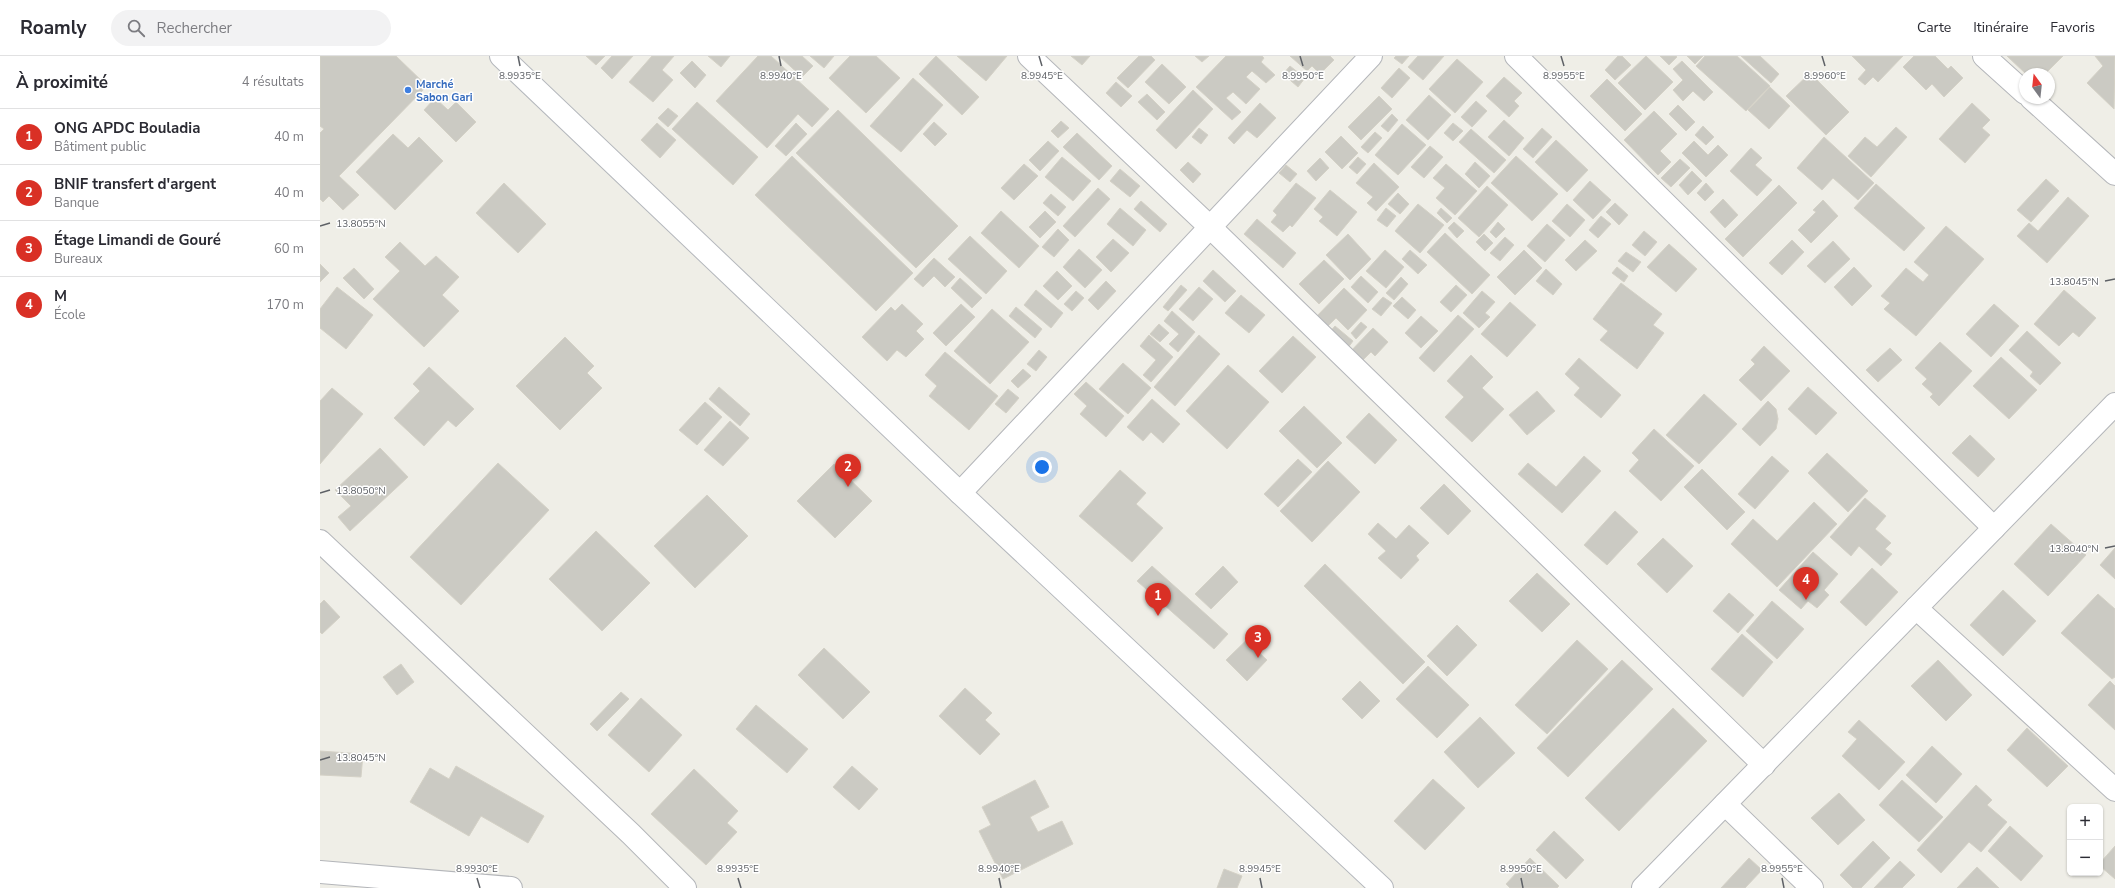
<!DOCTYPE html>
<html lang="fr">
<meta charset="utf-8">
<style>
:root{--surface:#fff;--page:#f2f2f3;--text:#2b2b33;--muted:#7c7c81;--line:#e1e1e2;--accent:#d93025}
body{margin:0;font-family:"Nunito Sans",sans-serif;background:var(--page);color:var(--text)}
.controls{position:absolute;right:12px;bottom:12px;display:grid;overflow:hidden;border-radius:6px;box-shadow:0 1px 3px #0004}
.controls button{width:36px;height:36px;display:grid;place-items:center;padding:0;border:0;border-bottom:1px solid var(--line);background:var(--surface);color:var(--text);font:20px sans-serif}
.compass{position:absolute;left:1699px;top:12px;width:36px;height:36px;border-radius:50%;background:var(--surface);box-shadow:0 1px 3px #0004;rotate:345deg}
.you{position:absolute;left:722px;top:411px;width:14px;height:14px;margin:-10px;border:3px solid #fff;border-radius:50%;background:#1a73e8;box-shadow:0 0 0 6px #1a73e833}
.badge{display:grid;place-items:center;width:26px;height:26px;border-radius:50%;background:var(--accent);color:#fff;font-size:13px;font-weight:700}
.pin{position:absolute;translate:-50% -33px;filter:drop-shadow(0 1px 2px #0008)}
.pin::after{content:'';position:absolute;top:21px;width:14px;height:12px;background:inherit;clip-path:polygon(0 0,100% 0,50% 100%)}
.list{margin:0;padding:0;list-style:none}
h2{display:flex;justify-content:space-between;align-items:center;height:52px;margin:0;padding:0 16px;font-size:17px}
h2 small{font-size:13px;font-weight:400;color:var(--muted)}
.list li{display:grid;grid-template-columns:26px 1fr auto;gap:12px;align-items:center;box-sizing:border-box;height:56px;padding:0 16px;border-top:1px solid var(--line)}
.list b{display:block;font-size:15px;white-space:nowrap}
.list p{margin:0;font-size:13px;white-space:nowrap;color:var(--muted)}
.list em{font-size:13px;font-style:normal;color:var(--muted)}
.icon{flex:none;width:22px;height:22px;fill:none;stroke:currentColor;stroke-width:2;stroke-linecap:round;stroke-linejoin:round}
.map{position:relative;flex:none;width:1795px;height:832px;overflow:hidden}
header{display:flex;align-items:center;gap:24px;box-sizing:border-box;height:56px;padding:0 20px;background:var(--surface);border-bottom:1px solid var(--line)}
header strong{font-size:19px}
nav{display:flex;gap:22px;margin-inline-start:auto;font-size:14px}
.search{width:280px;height:36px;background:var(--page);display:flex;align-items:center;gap:10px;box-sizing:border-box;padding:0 14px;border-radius:22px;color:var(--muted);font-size:15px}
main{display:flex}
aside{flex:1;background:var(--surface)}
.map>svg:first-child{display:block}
.building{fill:#cbcac3;stroke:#d4d1c6}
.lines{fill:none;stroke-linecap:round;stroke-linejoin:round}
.street-casing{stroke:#b4b6ba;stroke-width:24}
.secondary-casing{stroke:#b5b8bd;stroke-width:24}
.street{stroke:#fff;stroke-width:22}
.secondary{stroke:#fff;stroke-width:22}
.ticks{fill:none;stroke:#5e6166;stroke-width:1.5}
.shop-dot{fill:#3f7fe0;stroke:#fff;stroke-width:1.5}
.labels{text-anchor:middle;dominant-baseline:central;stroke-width:3;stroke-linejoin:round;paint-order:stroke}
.shop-label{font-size:11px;font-weight:bold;fill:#366cbe;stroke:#fff;text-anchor:start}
.ticks-label{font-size:10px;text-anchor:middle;fill:#5e6166;stroke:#fff;stroke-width:3;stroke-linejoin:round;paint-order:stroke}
</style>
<header>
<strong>Roamly</strong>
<div class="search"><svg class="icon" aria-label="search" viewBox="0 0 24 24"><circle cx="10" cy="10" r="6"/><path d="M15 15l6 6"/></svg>Rechercher</div>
<nav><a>Carte</a><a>Itinéraire</a><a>Favoris</a></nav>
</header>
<main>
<aside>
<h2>À proximité<small>4 résultats</small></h2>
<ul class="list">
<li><span class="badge">1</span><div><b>ONG APDC Bouladia</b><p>Bâtiment public</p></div><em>40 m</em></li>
<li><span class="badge">2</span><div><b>BNIF transfert d'argent</b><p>Banque</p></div><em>40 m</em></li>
<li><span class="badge">3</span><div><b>Étage Limandi de Gouré</b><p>Bureaux</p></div><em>60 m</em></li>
<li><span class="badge">4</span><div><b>M</b><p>École</p></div><em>170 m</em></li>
</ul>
</aside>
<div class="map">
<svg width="1795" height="832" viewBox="0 0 1795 832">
<rect width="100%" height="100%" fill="#efeee7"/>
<g class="building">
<polygon points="0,0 76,0 107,30 19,120 39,139 23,154 9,140 3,146 0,143 0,77 4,73 0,70"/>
<polygon points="266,0 285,0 276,9"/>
<polygon points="292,0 313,0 292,23 281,12"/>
<polygon points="332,0 354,0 342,14 353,24 333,46 309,26"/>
<polygon points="388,0 410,0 401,11"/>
<polygon points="438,0 451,0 509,53 492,71 478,58 447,92 396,45"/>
<polygon points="459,0 482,0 493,10 482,21"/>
<polygon points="490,0 514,0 504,12"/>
<polygon points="530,0 556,0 580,22 546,57 509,22"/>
<polygon points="616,0 659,41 642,59 599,18"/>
<polygon points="637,0 687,0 666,25"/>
<polygon points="751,0 770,0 762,9"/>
<polygon points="819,0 831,0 835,4 808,32 797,22"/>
<polygon points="875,0 889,0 882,6"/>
<polygon points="906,0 942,0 944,2 941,6 955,19 946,27 932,15 926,21 940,33 926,48 913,36 906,42 921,56 912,64 876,31"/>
<polygon points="970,0 1010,0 1014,4 1000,18 992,10 987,15"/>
<polygon points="1076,0 1089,0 1082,8 1074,2"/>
<polygon points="1098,0 1124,0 1103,24 1088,11"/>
<polygon points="1298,0 1302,0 1311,9 1295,24 1285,14"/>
<polygon points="1326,0 1353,26 1325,54 1298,27"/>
<polygon points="1340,0 1356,0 1357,1 1349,9"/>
<polygon points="1367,0 1383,0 1375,8"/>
<polygon points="1385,0 1417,0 1450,30 1426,55 1376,10"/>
<polygon points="1421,0 1440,0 1459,18 1451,27"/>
<polygon points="1532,0 1583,0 1558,26 1553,21 1545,29 1538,23 1546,14"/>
<polygon points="1594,0 1615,0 1628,13 1631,10 1643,22 1624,41 1612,28 1606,34 1583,11"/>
<polygon points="1687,0 1743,0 1725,18 1706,18"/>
<polygon points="1775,0 1795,0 1794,53 1767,27 1783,10"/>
<polygon points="1137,3 1163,26 1135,57 1109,33"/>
<polygon points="372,5 386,19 375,32 360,17"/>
<polygon points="1362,5 1393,36 1384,45 1373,35 1363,45 1353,34 1363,24 1353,13"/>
<polygon points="842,8 866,31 849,48 825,26"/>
<polygon points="970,10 985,22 978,31 963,18"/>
<polygon points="1079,12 1090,22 1072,42 1061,32"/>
<polygon points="1490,17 1529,56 1506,79 1466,40"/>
<polygon points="1184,21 1202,37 1194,45 1199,50 1189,61 1166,40"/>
<polygon points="593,22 623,49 581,96 550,70"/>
<polygon points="1287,23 1322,58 1305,75 1270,40"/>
<polygon points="796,26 812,40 801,51 786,37"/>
<polygon points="1450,31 1470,50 1449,73 1428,54"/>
<polygon points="873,34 893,53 856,93 836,74"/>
<polygon points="827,38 845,56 837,64 818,46"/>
<polygon points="1109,39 1131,59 1108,84 1086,64"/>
<polygon points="1059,40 1072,53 1041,84 1028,71"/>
<polygon points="115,42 128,54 136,46 156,66 136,86 104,54"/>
<polygon points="1156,45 1167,55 1152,71 1141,61"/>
<polygon points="377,46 438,101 413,129 352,73"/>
<polygon points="940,47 956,62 937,82 927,74 914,88 908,82"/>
<polygon points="1652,47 1670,64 1662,72 1670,79 1645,107 1619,83"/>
<polygon points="1358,49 1375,66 1366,75 1349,58"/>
<polygon points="348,52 358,60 348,71 338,62"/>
<polygon points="518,54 638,170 596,212 476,97"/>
<polygon points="1334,55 1357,78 1340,95 1351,106 1338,119 1304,84"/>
<polygon points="1072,58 1078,64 1068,76 1061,70"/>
<polygon points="1184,64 1204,82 1189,100 1168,81"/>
<polygon points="741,65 749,72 738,82 731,75"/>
<polygon points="614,66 627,78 615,90 603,78"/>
<polygon points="337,67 356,84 340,102 321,84"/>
<polygon points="476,67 487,78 466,100 455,90"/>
<polygon points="1133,67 1143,75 1133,85 1124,77"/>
<polygon points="1082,68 1106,89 1078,119 1055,99"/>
<polygon points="1383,70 1394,81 1386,89 1375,79"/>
<polygon points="1576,71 1587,81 1551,121 1528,100 1545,81 1557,91"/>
<polygon points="879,72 888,79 881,88 872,81"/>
<polygon points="1222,72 1232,81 1213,102 1203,93"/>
<polygon points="1151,73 1186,104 1174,117 1139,86"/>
<polygon points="1055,76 1062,82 1048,97 1041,91"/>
<polygon points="757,77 792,110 779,124 743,91"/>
<polygon points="73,78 88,92 99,81 123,105 75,154 36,116"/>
<polygon points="1021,80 1038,97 1022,113 1005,96"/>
<polygon points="1504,81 1554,127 1538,144 1513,122 1502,134 1477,112"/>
<polygon points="1236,84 1268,114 1247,136 1215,106"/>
<polygon points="728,85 739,95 720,115 709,104"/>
<polygon points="1374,85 1388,99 1398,89 1408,99 1386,121 1362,97"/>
<polygon points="1110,90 1123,101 1104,122 1091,111"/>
<polygon points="1431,92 1442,102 1435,109 1452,124 1437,140 1410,115"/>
<polygon points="472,100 593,217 556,255 435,139"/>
<polygon points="1196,100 1238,138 1212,165 1171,127"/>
<polygon points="742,101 771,125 753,145 725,121"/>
<polygon points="1038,101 1046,108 1037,118 1029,111"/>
<polygon points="1000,102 1009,112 996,125 987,115"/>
<polygon points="1360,103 1370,112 1351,131 1341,122"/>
<polygon points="868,106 881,118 873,127 860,114"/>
<polygon points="1155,106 1170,120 1159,132 1145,118"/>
<polygon points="1054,107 1079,131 1056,155 1047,147 1053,141 1036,127"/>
<polygon points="704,108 718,120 694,144 681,132"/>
<polygon points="1126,108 1157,135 1135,159 1116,142 1125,132 1113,122"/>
<polygon points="966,109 977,118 970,126 959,117"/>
<polygon points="800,113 820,130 810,141 790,125"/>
<polygon points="1372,115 1382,125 1368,139 1359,129"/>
<polygon points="1726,123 1739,135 1711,166 1697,154"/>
<polygon points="1270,125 1291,144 1273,163 1253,144"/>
<polygon points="184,127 226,168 198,197 156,157"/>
<polygon points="976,127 996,142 972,171 970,169 963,176 951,166 957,159 953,155"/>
<polygon points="1386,127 1394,136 1385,145 1377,137"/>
<polygon points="1556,128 1605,172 1584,195 1534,152"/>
<polygon points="1459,129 1477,147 1423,201 1405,183"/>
<polygon points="1167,130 1188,149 1159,181 1138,162"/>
<polygon points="778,132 790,143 755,181 743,170"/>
<polygon points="1010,134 1037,156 1017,180 999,165 1003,161 994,153"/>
<polygon points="1078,137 1089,148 1080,158 1068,148"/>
<polygon points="731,138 746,151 738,160 723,147"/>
<polygon points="1748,141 1769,160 1727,207 1697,180 1709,167 1718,175"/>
<polygon points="1403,143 1418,159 1405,172 1390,156"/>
<polygon points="1503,144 1518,160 1491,187 1478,174 1496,156 1493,154"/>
<polygon points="821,145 847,168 840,176 814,153"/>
<polygon points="1295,147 1308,159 1299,169 1286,156"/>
<polygon points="1098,148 1124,169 1100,197 1075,175"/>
<polygon points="1247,148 1265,164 1250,181 1232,165"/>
<polygon points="800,152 826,174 813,190 787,168"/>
<polygon points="1066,152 1076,160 1067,171 1057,164"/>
<polygon points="1121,152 1132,162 1127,167 1117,157"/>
<polygon points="681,155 719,190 699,212 661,177"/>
<polygon points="725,155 736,166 720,182 709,171"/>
<polygon points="1281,160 1291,168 1278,182 1269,174"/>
<polygon points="937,163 976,197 963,212 924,178"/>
<polygon points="1134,166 1144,175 1137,182 1128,172"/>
<polygon points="1178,166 1185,173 1176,182 1170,176"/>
<polygon points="1227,168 1245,184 1225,206 1207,190"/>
<polygon points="1626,170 1664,203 1596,280 1564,253 1570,247 1561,240 1586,212 1603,226 1609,219 1594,206"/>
<polygon points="738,173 749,184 734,201 722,191"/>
<polygon points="1324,175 1337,186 1325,200 1312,189"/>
<polygon points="1125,177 1170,219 1152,238 1107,196"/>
<polygon points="1028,178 1051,203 1030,224 1006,199"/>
<polygon points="1164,178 1173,187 1165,195 1156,186"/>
<polygon points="650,180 687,215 666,238 628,203"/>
<polygon points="1185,181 1194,189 1180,205 1170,197"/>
<polygon points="793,183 809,197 791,216 776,201"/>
<polygon points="1265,184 1277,195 1256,215 1245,204"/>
<polygon points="1472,184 1484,196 1462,219 1449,207"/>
<polygon points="1513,185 1530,203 1505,227 1487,210"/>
<polygon points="80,186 105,210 116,200 139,221 122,239 139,255 104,291 53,243 80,215 65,201"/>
<polygon points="1349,188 1377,213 1356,236 1327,211"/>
<polygon points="759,193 782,214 765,232 743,211"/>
<polygon points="1065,194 1084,211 1066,232 1046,215"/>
<polygon points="1090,194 1107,209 1098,218 1082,203"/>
<polygon points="1204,194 1222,212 1195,239 1177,221"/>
<polygon points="1306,196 1321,206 1313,216 1298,205"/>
<polygon points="614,202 635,221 625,231 614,220 603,231 594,223"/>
<polygon points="1004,204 1024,223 999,248 979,228"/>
<polygon points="0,208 9,217 0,226"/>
<polygon points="1297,211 1308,220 1304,226 1292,217"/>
<polygon points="1534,211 1552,230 1532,250 1514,231"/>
<polygon points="34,212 54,233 44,243 23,222"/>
<polygon points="1226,213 1242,228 1233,239 1216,225"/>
<polygon points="893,214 916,235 905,246 883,225"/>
<polygon points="737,215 752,230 738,244 723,230"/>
<polygon points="1041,220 1058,236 1048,247 1031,231"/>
<polygon points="1081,221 1088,228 1074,244 1066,237"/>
<polygon points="640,222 662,242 652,252 631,232"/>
<polygon points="786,225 796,235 778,254 768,244"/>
<polygon points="1301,227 1342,258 1333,269 1344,277 1317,313 1280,284 1288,275 1273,263"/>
<polygon points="861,229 867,234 848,255 843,251"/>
<polygon points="1136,229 1147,239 1131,256 1120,246"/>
<polygon points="17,231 53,259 26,293 0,272 0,253"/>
<polygon points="879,231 893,243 873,265 859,253"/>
<polygon points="1024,232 1047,254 1028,274 1016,262 1007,271 996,261"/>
<polygon points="716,234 743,257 731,272 704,249"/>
<polygon points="1744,234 1776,262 1759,281 1753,276 1739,290 1714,268"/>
<polygon points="756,235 764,242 752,255 744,248"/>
<polygon points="1162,235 1175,246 1165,257 1170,261 1159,272 1143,257"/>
<polygon points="921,239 945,259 929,277 905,257"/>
<polygon points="1063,241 1072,247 1061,260 1052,253"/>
<polygon points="1082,241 1096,254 1088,263 1073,250"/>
<polygon points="1190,246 1216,269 1187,301 1161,278"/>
<polygon points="582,248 603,268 596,275 604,283 586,301 577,294 567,305 542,281 571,251 575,255"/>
<polygon points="641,248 655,261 626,290 613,277"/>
<polygon points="1674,248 1699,270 1671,301 1646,278"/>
<polygon points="696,251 722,273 715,282 689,260"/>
<polygon points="672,253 709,286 670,328 634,295"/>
<polygon points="852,255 875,276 858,296 849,288 859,278 844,265"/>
<polygon points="1138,259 1154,273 1114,316 1099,302"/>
<polygon points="1101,260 1118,275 1101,292 1085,277"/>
<polygon points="1041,266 1047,271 1036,283 1031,277"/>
<polygon points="839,268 849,277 840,286 830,278"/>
<polygon points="1015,270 1033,285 1027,293 1008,278"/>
<polygon points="1053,272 1068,286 1055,300 1051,296 1039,308 1028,298"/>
<polygon points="1707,275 1741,307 1720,329 1710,320 1713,316 1689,294"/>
<polygon points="829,279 853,301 831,326 823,319 836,304 820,290"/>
<polygon points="879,279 900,298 855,350 834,331"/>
<polygon points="973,280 996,301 962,337 939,315"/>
<polygon points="245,281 274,310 267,317 282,332 240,374 196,330"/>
<polygon points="1620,286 1652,315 1619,350 1610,341 1613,338 1602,328 1607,323 1595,312"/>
<polygon points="1444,290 1470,315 1441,345 1419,324 1435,308 1431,304"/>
<polygon points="1570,292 1582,304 1558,326 1546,314"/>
<polygon points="719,294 727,301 716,315 707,308"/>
<polygon points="625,296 678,340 649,374 609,340 617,330 605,319"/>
<polygon points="1151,299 1173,321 1162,332 1184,353 1152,386 1125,361 1144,341 1127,325"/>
<polygon points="1681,301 1717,334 1689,363 1653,330"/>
<polygon points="1259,302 1301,339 1281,362 1254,339 1260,332 1245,318"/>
<polygon points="803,307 831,332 808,358 779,333"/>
<polygon points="908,309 949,346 907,393 866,355"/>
<polygon points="109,311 154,353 136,371 128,364 104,390 74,362 100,335 93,328"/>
<polygon points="703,313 711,320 698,332 691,325"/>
<polygon points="766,326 804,360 786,381 760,358 767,350 754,338"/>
<polygon points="399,331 430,358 420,370 389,343"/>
<polygon points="1488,331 1517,357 1496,379 1468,353"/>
<polygon points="12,332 43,358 0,408 0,345"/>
<polygon points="688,333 699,342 686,357 675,348"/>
<polygon points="1217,335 1235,355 1207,379 1189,359"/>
<polygon points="1384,338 1417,368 1379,408 1346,379"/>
<polygon points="832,343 860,368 843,387 831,376 823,385 807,371"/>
<polygon points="1448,345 1456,353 1458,363 1456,373 1440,390 1422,373"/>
<polygon points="385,346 402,361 377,389 359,374"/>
<polygon points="984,350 1022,387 997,412 959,375"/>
<polygon points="1049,357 1077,384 1055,408 1026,381"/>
<polygon points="410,365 429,382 403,410 384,394"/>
<polygon points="1334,373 1374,410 1341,445 1309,415 1319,404 1312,397"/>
<polygon points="1650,379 1675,403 1658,421 1632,397"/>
<polygon points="60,392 88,421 30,475 18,461 31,450 15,434"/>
<polygon points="1507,397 1548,435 1528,456 1488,417"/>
<polygon points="1264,400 1281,415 1242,457 1198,418 1208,407 1236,431"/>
<polygon points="1452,400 1469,415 1435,453 1418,438"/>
<polygon points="978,403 992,416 958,451 944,438"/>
<polygon points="1008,405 1040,436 992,486 960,455"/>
<polygon points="178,407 229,454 141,549 90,501"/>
<polygon points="514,408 552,445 515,482 477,445"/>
<polygon points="1382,413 1425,456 1407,474 1364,431"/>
<polygon points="800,414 826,437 816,448 843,472 812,506 759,460"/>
<polygon points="1124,428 1151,455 1128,479 1100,452"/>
<polygon points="387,439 428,480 375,532 334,490"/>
<polygon points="1545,442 1566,460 1555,473 1571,487 1565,493 1572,498 1561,510 1539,490 1531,500 1510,481"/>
<polygon points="1494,446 1517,468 1457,531 1411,488 1433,463 1457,485"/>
<polygon points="1295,455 1318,476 1287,509 1264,489"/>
<polygon points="1058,467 1076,483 1089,469 1109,487 1096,500 1099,504 1081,523 1058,502 1066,495 1048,478"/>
<polygon points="1731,468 1766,499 1728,540 1694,508"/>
<polygon points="276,475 330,527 282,575 229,523"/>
<polygon points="1343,482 1373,510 1347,537 1317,508"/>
<polygon points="1795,492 1795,523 1780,509"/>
<polygon points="1493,496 1518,518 1504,534 1509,539 1497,552 1488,545 1481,553 1459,534"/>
<polygon points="1005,508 1105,606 1083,628 984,530"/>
<polygon points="832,510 908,578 894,593 817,525"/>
<polygon points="903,510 918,526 891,553 875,538"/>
<polygon points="1552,512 1578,536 1546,570 1520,546"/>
<polygon points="1217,517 1250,548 1222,576 1189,545"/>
<polygon points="1683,534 1716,565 1683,600 1650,569"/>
<polygon points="1409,537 1434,559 1418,577 1393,555"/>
<polygon points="1778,538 1795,553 1795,621 1792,623 1741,577"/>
<polygon points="4,544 20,561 2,578 0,576 0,548"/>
<polygon points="1452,545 1484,573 1457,603 1426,575"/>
<polygon points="1137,569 1157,589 1127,620 1107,600"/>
<polygon points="940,571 949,579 935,593 947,604 927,625 906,604"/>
<polygon points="1422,578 1453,606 1423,641 1391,613"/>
<polygon points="1257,584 1288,613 1227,678 1195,649"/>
<polygon points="504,592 550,636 523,663 478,619"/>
<polygon points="1302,604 1333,633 1248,721 1217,692"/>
<polygon points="1618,604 1652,639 1626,665 1591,630"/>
<polygon points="81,608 94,626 77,639 63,621"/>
<polygon points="1108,610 1149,649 1117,682 1076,643"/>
<polygon points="1040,625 1060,645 1042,663 1022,643"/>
<polygon points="1790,625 1795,630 1795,674 1768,649"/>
<polygon points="645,632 672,657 665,664 680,678 660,699 619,660"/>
<polygon points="301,636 309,643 277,675 270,668"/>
<polygon points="321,642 362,679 329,716 288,679"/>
<polygon points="436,649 488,693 467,717 416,673"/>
<polygon points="1353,652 1387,685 1299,775 1265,742"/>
<polygon points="1160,661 1195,697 1158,732 1124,696"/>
<polygon points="1539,664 1585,706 1559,734 1522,700 1537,683 1528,676"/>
<polygon points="1707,672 1748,710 1727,731 1687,694"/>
<polygon points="1612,690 1642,718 1616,747 1586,719"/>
<polygon points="0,695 43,698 41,721 0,719"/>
<polygon points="136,710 224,760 208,787 161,760 149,780 90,746 110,712 129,723"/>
<polygon points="532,710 558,733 539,754 513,731"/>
<polygon points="374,713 418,755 407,767 417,776 386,809 331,758"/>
<polygon points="1113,723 1145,752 1105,794 1074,765"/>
<polygon points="715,724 729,751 710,761 718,776 742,765 753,788 683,823 659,775 671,769 662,751"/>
<polygon points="1582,724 1623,761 1599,786 1559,749"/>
<polygon points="1656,729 1672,744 1667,749 1687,766 1661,796 1649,786 1621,817 1597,794"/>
<polygon points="1519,737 1545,764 1518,789 1491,762"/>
<polygon points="1690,770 1723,800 1701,825 1668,795"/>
<polygon points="1234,775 1264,804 1246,823 1216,794"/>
<polygon points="1553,785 1570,802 1541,832 1533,832 1520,819"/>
<polygon points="1795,790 1795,823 1780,810 1780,807"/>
<polygon points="1210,802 1239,830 1237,832 1190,832 1186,828"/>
<polygon points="1429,802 1442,814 1425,832 1401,832"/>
<polygon points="1580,805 1595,819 1582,832 1554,832"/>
<polygon points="1657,811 1679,832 1637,832"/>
<polygon points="904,813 922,820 917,832 897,832"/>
</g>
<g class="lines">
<g class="street-casing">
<g id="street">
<polyline points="709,0 890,171 1444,709"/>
<polyline points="1196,0 1674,472"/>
<polyline points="1664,0 1705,37"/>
<polyline points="1711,42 1795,118"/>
<polyline points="640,437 1051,0"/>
<polyline points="0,485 311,778 365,832"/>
<polyline points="1596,552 1795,734"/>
<polyline points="1405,748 1492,832"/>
<polyline points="0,816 191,832"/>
<polyline points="1323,832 1795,348"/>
</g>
</g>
<g class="secondary-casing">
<polyline id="secondary" points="181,0 640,437 1062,832"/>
</g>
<use href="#street" class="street"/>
<use href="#secondary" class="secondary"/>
</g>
<path class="ticks" d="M198,0L200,10M459,0L461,10M719,0L722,10M980,0L983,10M1241,0L1244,10M1502,0L1505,10M0,170L10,167M1785,225L1795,223M0,437L10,434M1785,492L1795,490M0,704L10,701M157,822L160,832M418,822L421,832M679,822L681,832M940,822L942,832M1201,822L1203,832M1462,822L1464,832"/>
<circle class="shop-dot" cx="88" cy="34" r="4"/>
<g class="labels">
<g class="shop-label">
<text x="96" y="28">Marché<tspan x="96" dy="13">Sabon Gari</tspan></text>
</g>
</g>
<g class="ticks-label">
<text x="200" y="23">8.9935°E</text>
<text x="461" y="23">8.9940°E</text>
<text x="722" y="23">8.9945°E</text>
<text x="983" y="23">8.9950°E</text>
<text x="1244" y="23">8.9955°E</text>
<text x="1505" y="23">8.9960°E</text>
<text x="41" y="171">13.8055°N</text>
<text x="1754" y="229">13.8045°N</text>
<text x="41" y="438">13.8050°N</text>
<text x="1754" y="496">13.8040°N</text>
<text x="41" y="705">13.8045°N</text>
<text x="157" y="816">8.9930°E</text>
<text x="418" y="816">8.9935°E</text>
<text x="679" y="816">8.9940°E</text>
<text x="940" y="816">8.9945°E</text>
<text x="1201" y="816">8.9950°E</text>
<text x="1462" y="816">8.9955°E</text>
</g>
</svg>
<div class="controls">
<button>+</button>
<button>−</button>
</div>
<svg class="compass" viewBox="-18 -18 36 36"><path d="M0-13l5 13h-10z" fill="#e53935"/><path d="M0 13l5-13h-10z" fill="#7c7c81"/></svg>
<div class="you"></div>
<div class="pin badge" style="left:838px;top:560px">1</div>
<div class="pin badge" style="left:528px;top:431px">2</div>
<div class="pin badge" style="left:938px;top:602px">3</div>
<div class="pin badge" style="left:1486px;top:544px">4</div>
</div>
</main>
